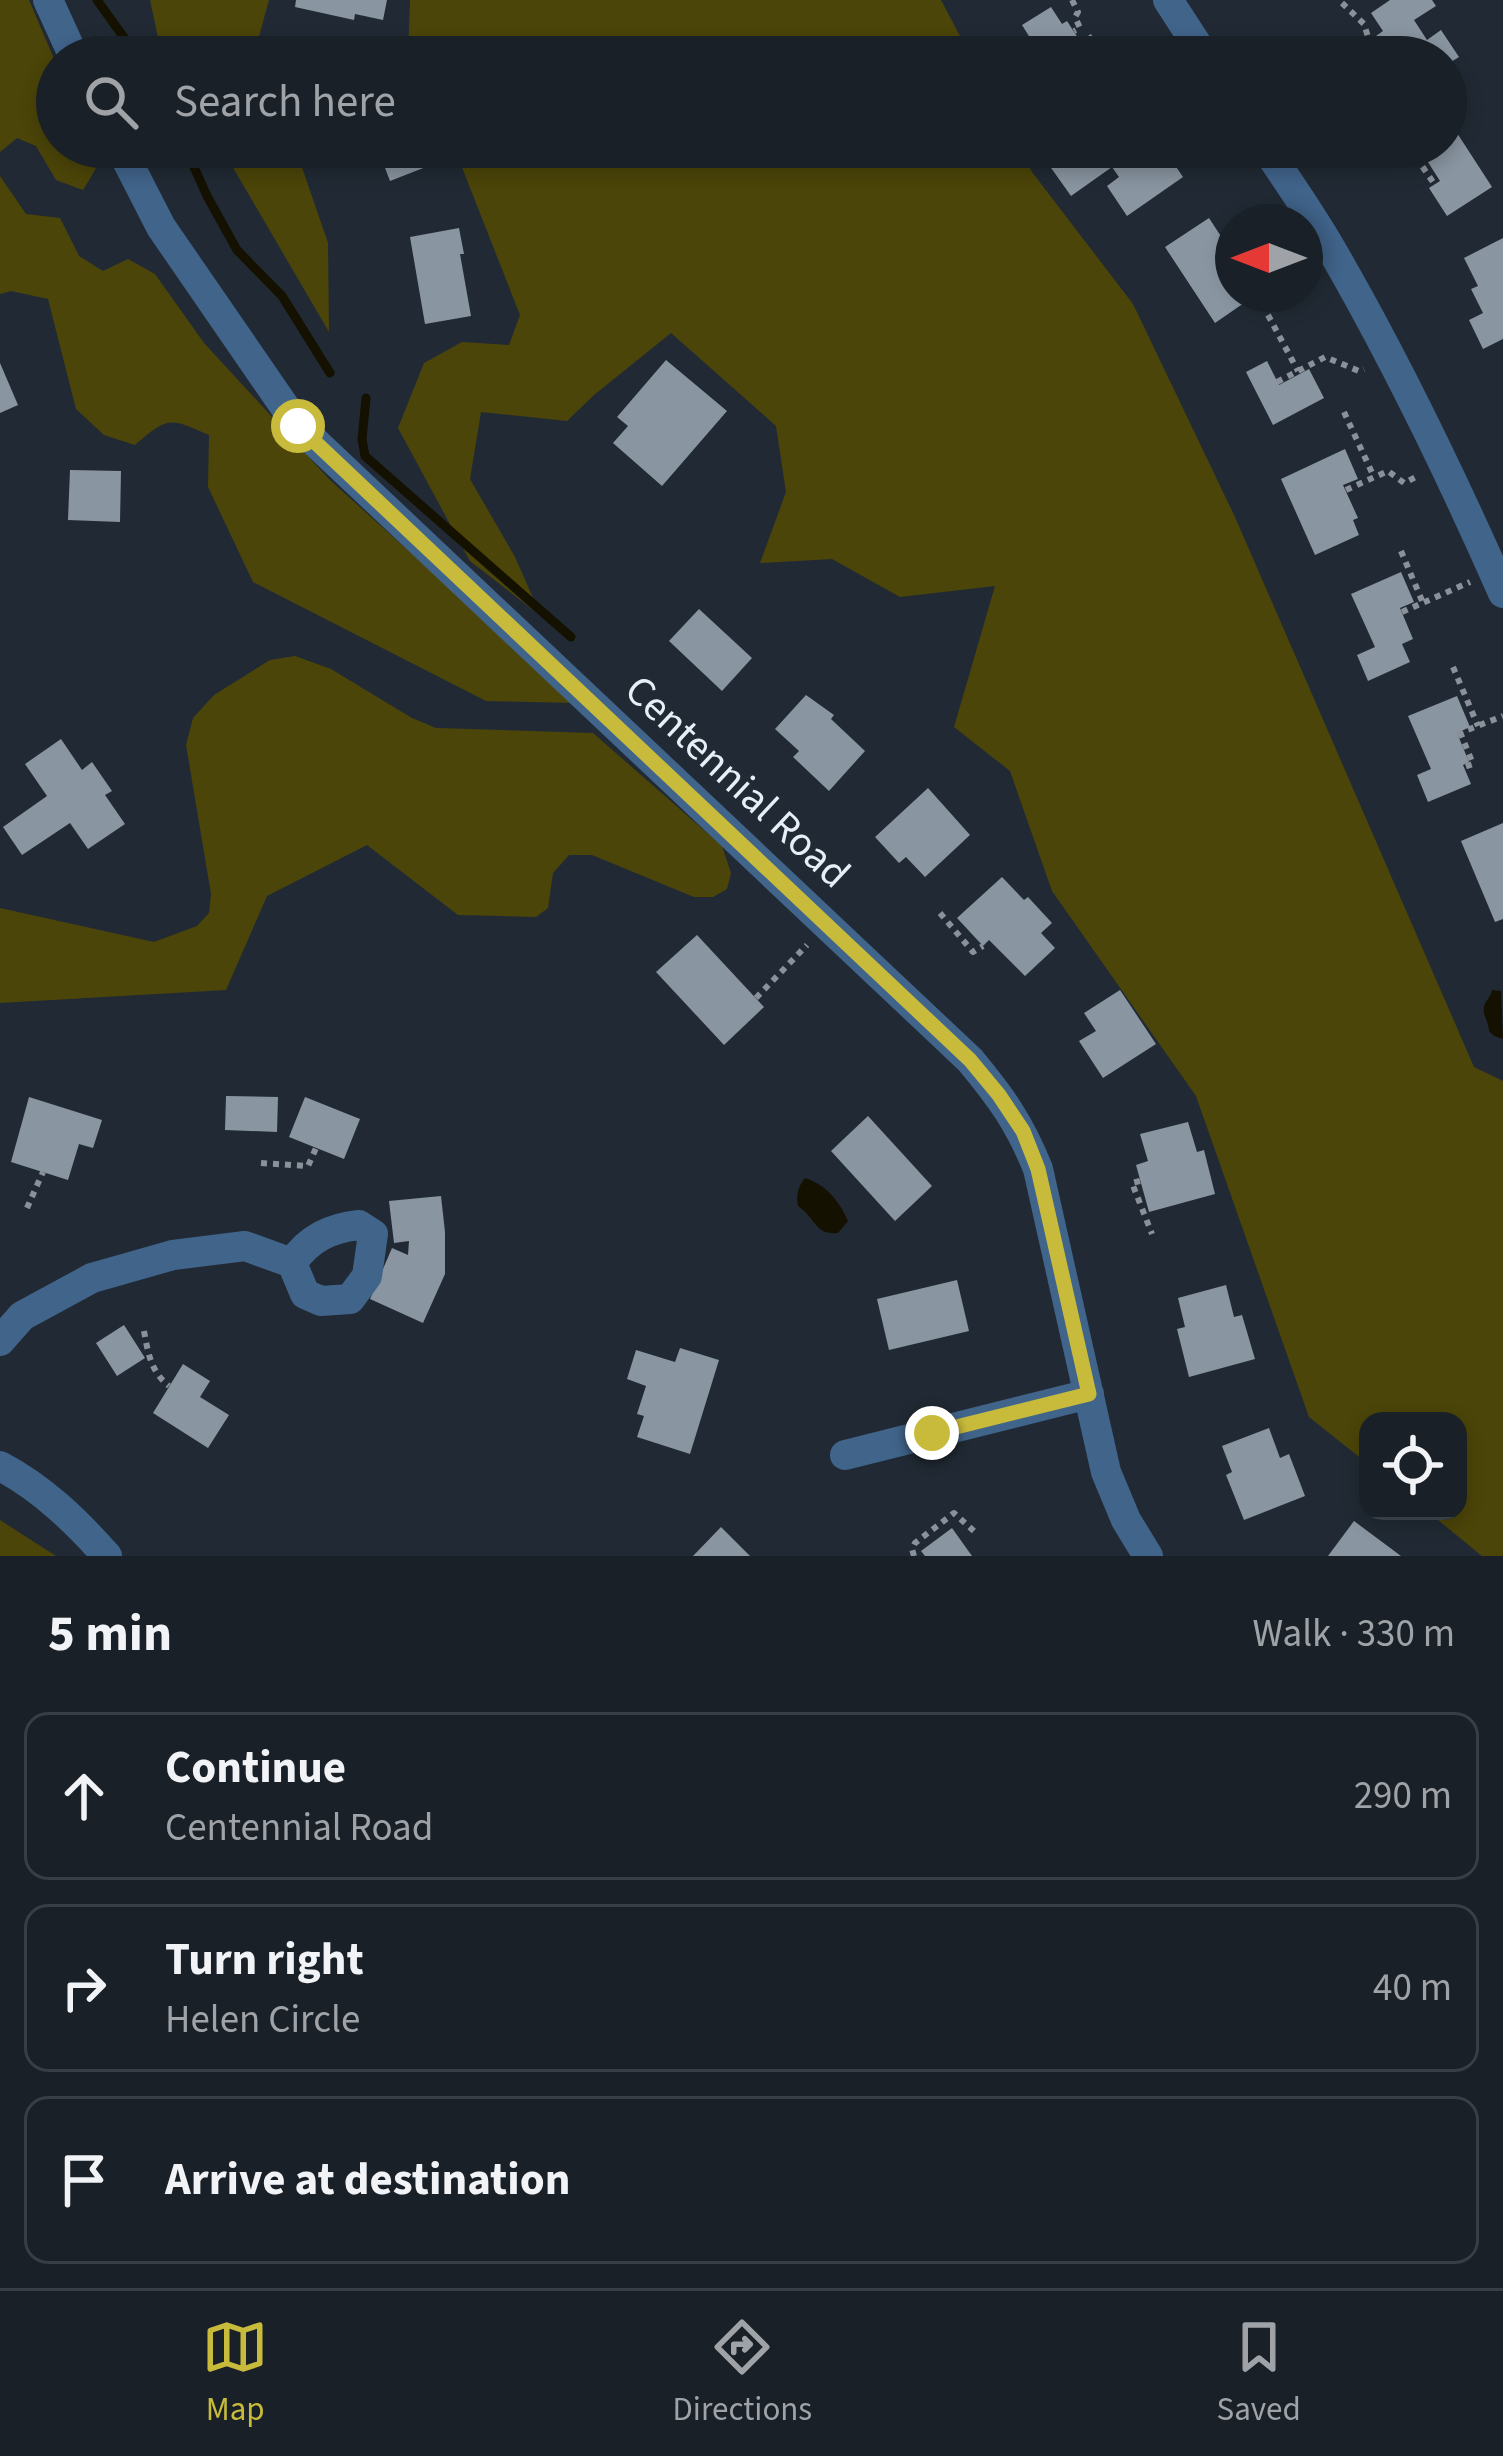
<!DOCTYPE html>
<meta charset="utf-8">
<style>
:root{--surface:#192027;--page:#262d33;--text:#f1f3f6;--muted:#9fa3a7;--line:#373e44;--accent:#c8bb3b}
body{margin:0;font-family:"Source Sans 3",sans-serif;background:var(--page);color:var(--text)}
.controls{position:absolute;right:36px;bottom:36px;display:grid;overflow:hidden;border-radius:24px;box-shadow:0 6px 18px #0003}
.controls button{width:108px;height:108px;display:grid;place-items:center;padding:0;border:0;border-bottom:3px solid var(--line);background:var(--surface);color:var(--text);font:60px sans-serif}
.compass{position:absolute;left:1215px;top:204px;width:108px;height:108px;border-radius:50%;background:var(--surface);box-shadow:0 6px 18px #0003;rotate:270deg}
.stop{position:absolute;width:36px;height:36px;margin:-27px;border:9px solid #c8bb3b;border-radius:50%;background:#fff}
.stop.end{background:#c8bb3b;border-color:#fff;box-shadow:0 3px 12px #0008}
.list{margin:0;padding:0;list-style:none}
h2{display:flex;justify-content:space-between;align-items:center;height:156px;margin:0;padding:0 48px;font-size:51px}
h2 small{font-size:39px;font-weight:400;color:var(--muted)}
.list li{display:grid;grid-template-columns:78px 1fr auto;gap:36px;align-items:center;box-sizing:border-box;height:168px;margin:0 24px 24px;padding:0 24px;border:3px solid var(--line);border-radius:24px}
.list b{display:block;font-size:45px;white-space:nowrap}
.list p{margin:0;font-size:39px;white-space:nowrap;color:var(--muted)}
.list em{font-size:39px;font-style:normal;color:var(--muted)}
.icon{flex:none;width:66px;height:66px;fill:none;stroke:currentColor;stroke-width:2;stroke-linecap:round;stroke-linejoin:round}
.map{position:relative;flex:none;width:1503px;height:1556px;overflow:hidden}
.search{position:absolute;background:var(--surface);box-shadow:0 6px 18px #0003;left:36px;right:36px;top:36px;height:132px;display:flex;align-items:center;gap:30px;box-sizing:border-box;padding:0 42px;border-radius:66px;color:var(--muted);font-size:45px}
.sheet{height:732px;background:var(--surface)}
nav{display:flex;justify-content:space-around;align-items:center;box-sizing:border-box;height:168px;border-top:3px solid var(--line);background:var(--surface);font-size:33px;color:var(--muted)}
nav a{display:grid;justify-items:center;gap:6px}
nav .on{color:var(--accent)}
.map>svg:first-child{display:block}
.green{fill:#4c4509}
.water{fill:#141100}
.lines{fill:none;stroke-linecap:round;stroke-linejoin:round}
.stream{stroke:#141100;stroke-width:9}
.building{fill:#8995a1}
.path{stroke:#8a919a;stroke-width:6;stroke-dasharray:6 6;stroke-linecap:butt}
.minor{stroke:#41648b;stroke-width:30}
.route{stroke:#c8bb3b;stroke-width:15}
.labels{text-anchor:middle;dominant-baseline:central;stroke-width:12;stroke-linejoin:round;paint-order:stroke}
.street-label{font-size:42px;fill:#e8eef5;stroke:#212a34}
</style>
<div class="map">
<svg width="1503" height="1556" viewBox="0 0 1503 1556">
<rect width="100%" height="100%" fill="#212a34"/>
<g class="green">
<polygon points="0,0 29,0 57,66 57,147 94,147 101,160 83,190 56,180 36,146 17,138 0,152"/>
<polygon points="150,0 269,0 258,40 264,57 168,57 159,42"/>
<polygon points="410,0 941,0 971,57 408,57"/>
<polygon points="221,147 295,147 328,243 329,332"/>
<polygon points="454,147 1019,147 1032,172 1133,304 1235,517 1474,1067 1503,1081 1503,1556 1482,1556 1427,1511 1458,1511 1458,1421 1368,1421 1368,1464 1309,1417 1196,1096 1052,891 1010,771 954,727 995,586 900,597 832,559 760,563 786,492 776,426 671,333 594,395 567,421 481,412 470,479 515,557 541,616 470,561 398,428 424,363 462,342 509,345 520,315"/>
<path d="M0,176L26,214L60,218L79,256L103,271L128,259L155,274L204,343L330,480L577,703L486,701L253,582L208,487L209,435C169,418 169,416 135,445L104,435L76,409L48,299L11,291L0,294Z"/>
<polygon points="295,656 331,669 412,718 436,728 593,733 722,846 731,873 727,889 713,897 694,897 592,855 569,855 553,873 548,908 536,917 458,915 367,845 267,896 226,990 0,1003 0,908 154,942 197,926 209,913 211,894 186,745 193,718 214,695 270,660"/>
<polygon points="0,1520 56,1556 0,1556"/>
</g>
<g class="water">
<path d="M1492,990L1501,991L1503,1039L1494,1036L1489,1031C1489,1022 1482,1015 1484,1007C1485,1001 1491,997 1492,990Z"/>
<path d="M805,1178C825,1184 839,1200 848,1221L838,1233C814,1235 816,1218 798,1206C796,1196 798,1186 805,1178Z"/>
</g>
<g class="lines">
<g class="stream">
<polyline points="97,0 138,57"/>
<polyline points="185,147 207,196 237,250 282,296 330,373"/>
<polyline points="366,398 362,439 365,456 571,637"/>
</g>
</g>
<g class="building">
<polygon points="296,0 387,0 383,20 355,14 354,20 295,7"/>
<polygon points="1390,0 1432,0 1436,6 1414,20 1427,40 1441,30 1459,57 1446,65 1446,57 1377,57 1374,54 1383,47 1376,36 1383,31 1371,13"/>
<polygon points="1051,7 1062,24 1067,21 1080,41 1091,34 1105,57 1042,57 1022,25"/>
<polygon points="1446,116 1492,187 1447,216 1429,188 1440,181 1426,159 1433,155 1428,147 1446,147"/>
<polygon points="377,147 424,147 431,165 390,181"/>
<polygon points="1075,147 1148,147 1154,156 1164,149 1183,177 1127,216 1107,186 1119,177 1112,167 1071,196 1049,165"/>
<polygon points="1209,218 1226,244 1218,249 1233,272 1233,294 1238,294 1244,303 1215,323 1165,247"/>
<polygon points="459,228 464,254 460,254 471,316 425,324 410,237"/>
<polygon points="1503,238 1503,339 1483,349 1469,320 1483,313 1471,289 1478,286 1464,258"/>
<polygon points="666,360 727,411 662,486 613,443 628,426 617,417"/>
<polygon points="1267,361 1279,385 1309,369 1324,398 1273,425 1246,372"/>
<polygon points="0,363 18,405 0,413"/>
<polygon points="1345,449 1358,479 1343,485 1358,518 1353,520 1359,535 1315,555 1281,479"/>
<polygon points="70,470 121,471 120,522 68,520"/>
<polygon points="1401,572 1414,602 1400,608 1413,639 1402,644 1410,662 1368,681 1357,655 1375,647 1351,594"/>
<polygon points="699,609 752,658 722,691 669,641"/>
<polygon points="806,695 834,715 831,719 865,751 829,791 793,757 799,751 775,729"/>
<polygon points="1457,696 1470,727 1457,733 1469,762 1463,765 1471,784 1428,802 1417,775 1431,769 1408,716"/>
<polygon points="61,739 82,770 92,762 112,791 105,795 125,824 88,849 70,823 22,855 3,827 47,796 25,764"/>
<polygon points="928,788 970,835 925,877 906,857 899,863 875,837"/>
<polygon points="1503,823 1503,919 1495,922 1461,841"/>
<polygon points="1002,877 1024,900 1028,897 1052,923 1041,933 1055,948 1025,976 989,940 983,946 957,918"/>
<polygon points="697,935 764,1007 724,1045 656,972"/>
<polygon points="1120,990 1156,1044 1103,1078 1079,1041 1096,1031 1084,1013"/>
<polygon points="226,1096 278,1097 277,1132 225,1130"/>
<polygon points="29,1097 102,1120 93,1148 79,1144 68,1180 11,1162"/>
<polygon points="305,1097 360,1119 344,1159 289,1137"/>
<polygon points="868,1116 932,1186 895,1221 831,1151"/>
<polygon points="1188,1122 1197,1152 1204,1150 1215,1194 1149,1212 1136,1165 1148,1161 1140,1134"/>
<polygon points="441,1196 445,1232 445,1274 423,1323 370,1299 392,1248 408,1255 409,1241 394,1243 389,1201"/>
<polygon points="957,1280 969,1331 889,1350 877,1299"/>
<polygon points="1226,1285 1234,1317 1242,1315 1255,1359 1189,1377 1177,1329 1185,1327 1178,1298"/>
<polygon points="124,1325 145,1358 117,1376 96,1343"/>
<polygon points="680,1348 719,1360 690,1454 637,1437 644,1416 637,1414 646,1386 627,1379 636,1350 675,1362"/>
<polygon points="183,1364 210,1381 200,1397 229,1415 208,1448 153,1413"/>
<polygon points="1269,1428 1280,1458 1289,1454 1305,1496 1244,1520 1226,1475 1232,1472 1222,1446"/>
<polygon points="1354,1521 1401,1556 1328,1556"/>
<polygon points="721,1527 750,1556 693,1556"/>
<polygon points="952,1528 972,1556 925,1556 921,1551"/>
</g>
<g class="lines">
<g class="path">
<polyline points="1072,0 1078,12 1075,17 1080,28 1074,31"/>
<polyline points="1342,3 1364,24 1369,40 1379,51"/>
<polyline points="1409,147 1435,185"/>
<polyline points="1151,151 1155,147"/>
<polyline points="1222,256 1233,248"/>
<polyline points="1268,315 1298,371"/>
<polyline points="1277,382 1325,357 1359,371 1364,369"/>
<polyline points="1344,412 1374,477"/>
<polyline points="1346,490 1388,471 1404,483 1420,475"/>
<polyline points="1401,551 1423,603"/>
<polyline points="1402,612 1470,582"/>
<polyline points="1453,667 1478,726"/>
<polyline points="1460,732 1473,764 1464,767"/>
<polyline points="1457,734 1503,716"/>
<polyline points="940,913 973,952 983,946"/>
<polyline points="756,998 807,945"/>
<polyline points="261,1163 308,1166 316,1148"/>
<polyline points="1140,1181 1132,1183 1152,1234"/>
<polyline points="27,1208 43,1172"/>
<path d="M144,1331C148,1353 151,1372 169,1386"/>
<polyline points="914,1556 912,1549 915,1543 954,1513 975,1532"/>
</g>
<g class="minor">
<polyline points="48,0 74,57"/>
<polyline points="1168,0 1205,57"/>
<path d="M120,147L161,227L298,426L970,1060C1001,1097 1020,1124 1038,1169L1106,1472L1126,1520L1148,1556"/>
<path d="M1265,147C1287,180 1310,213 1330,247C1395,359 1451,475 1503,593"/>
<path d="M359,1225L373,1234L367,1276L350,1299L321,1301L305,1294L292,1263C309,1238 331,1228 359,1225Z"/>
<polyline points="0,1341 22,1316 92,1278 173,1255 245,1246 292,1263"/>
<polyline points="845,1455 1089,1394"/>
<path d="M0,1466C42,1488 76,1521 107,1556"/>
</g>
</g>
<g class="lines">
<polyline class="route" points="298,426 970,1060 999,1095 1023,1131 1038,1169 1089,1394 932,1433"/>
</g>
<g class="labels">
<g class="street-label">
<text transform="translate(737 782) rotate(43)">Centennial Road</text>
</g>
</g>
</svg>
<div class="controls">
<button><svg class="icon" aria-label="locate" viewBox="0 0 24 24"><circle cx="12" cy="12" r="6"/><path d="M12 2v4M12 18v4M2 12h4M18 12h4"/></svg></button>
</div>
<svg class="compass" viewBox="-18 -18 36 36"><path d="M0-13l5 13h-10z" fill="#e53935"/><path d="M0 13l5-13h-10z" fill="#9fa3a7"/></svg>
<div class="stop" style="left:298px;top:426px"></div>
<div class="stop end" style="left:932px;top:1433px"></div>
<div class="search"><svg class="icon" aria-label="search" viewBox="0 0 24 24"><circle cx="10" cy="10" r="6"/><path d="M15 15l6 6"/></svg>Search here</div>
</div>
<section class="sheet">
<h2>5 min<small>Walk · 330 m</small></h2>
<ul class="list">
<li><svg class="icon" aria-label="ahead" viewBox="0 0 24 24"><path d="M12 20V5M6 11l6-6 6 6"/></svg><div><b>Continue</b><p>Centennial Road</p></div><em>290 m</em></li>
<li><svg class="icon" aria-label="right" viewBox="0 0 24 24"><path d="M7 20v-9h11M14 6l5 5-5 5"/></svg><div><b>Turn right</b><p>Helen Circle</p></div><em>40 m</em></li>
<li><svg class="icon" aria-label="arrive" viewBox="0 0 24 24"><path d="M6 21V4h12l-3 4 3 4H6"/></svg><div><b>Arrive at destination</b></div></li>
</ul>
</section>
<nav>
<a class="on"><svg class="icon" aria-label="map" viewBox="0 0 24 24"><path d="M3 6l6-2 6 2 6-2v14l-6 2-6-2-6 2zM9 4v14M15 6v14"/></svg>Map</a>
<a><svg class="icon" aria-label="directions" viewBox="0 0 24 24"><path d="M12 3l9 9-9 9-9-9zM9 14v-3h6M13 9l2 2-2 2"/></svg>Directions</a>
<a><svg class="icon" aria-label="saved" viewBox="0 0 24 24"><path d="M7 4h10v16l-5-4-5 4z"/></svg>Saved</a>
</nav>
